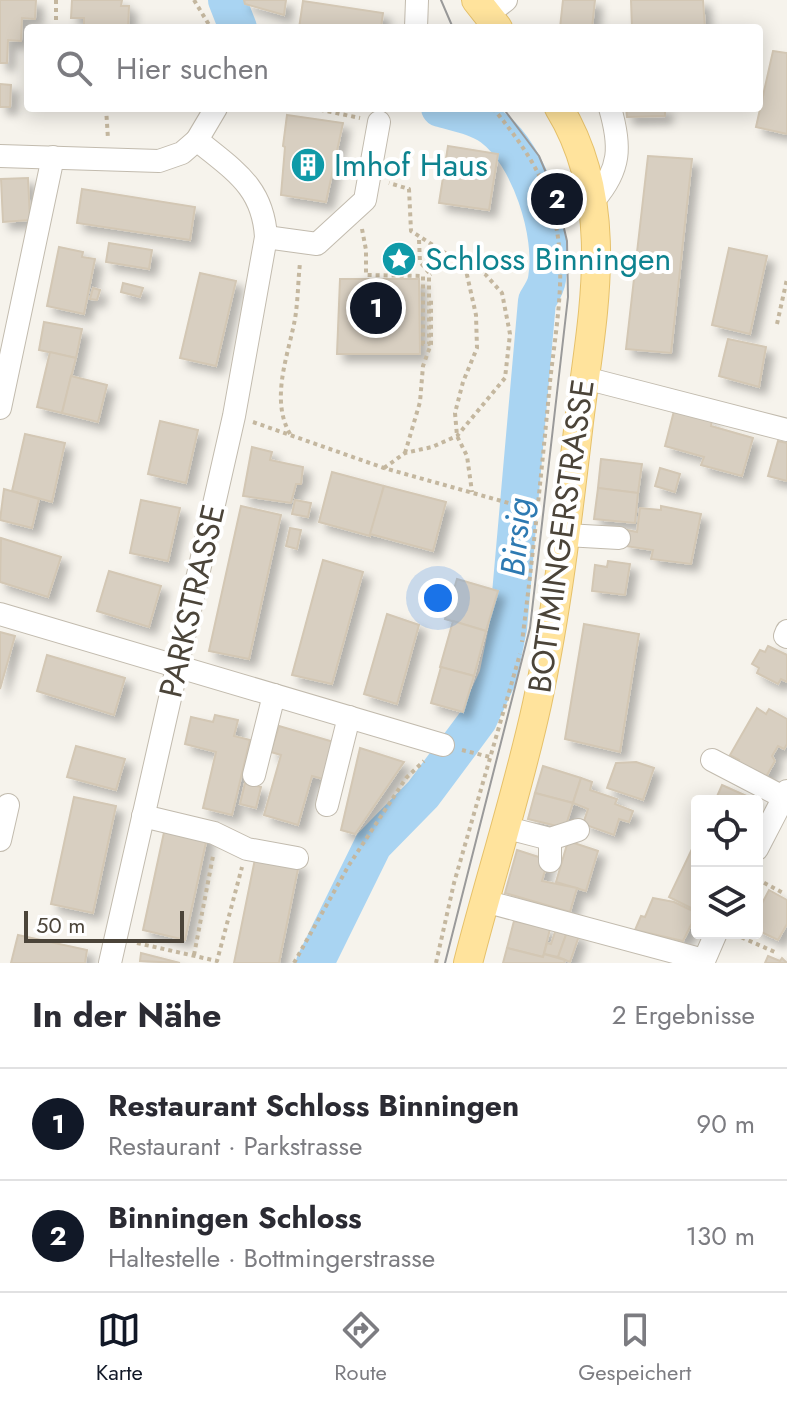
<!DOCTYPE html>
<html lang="de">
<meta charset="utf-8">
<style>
:root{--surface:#fff;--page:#f2f2f3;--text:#2b2b33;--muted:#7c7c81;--line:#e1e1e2;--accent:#111827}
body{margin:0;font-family:Jost,sans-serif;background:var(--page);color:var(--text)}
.controls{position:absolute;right:24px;bottom:24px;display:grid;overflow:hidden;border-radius:8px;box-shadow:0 4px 20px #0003}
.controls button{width:72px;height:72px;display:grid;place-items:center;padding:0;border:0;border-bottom:2px solid var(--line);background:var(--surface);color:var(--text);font:40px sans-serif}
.scale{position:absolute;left:24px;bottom:20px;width:160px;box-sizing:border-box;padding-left:8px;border:4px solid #4b4439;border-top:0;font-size:22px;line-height:28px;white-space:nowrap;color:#4b4439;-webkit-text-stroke:6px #fff;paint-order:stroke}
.you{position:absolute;left:438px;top:598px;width:28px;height:28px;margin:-20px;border:6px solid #fff;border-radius:50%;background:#1a73e8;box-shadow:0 0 0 12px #1a73e833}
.badge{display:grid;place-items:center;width:52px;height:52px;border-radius:50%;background:var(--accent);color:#fff;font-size:26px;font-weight:700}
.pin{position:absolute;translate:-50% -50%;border:4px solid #fff;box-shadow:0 2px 8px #0006}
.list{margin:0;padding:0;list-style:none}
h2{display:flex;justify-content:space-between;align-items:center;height:104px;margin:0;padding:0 32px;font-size:34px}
h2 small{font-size:26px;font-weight:400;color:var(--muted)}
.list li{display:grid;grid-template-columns:52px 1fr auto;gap:24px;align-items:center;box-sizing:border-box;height:112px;padding:0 32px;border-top:2px solid var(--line)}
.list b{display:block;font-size:30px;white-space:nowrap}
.list p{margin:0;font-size:26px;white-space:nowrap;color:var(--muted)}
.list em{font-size:26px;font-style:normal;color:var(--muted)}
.icon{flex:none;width:44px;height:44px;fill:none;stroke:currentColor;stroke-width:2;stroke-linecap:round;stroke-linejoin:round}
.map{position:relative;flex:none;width:787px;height:963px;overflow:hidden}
.search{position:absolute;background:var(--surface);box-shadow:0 4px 20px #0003;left:24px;right:24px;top:24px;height:88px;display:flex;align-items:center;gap:20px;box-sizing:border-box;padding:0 28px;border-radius:8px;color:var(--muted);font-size:30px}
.sheet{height:328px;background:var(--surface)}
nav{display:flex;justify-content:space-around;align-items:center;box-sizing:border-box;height:112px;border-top:2px solid var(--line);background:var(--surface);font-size:22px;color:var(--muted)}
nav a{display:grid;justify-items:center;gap:4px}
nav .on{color:var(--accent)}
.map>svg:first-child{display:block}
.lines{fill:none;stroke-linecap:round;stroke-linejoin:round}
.river{stroke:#a9d4f2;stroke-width:38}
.building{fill:#d8cfc1;stroke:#d3c7b4;stroke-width:2;filter:url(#shadow)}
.minor-casing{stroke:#c2bbae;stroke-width:24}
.major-casing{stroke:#e6c16a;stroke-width:30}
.path{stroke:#c4b79f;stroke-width:4;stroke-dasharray:4 4;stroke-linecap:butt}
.minor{stroke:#fff;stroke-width:22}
.major{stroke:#ffe39c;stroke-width:28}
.tram{stroke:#9a9a9a;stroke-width:2}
.labels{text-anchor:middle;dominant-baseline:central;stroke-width:8;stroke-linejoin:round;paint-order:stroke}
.culture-label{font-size:32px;fill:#0d838f;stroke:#fff;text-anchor:start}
.street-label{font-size:32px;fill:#4b4439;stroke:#fff}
.water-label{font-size:34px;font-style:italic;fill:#2e7ab2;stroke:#fff}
</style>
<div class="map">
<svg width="787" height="963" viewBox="0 0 787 963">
<defs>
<filter id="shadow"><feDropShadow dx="7" dy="7" stdDeviation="4" flood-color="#0004"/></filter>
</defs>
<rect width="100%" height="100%" fill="#f6f3ec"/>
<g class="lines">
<g class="river">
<polyline points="227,0 238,28"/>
<path d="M315,963L373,845L423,794L478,720L498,677L508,628L537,301C541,294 546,287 547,279C555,234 530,155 492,127C477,116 458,113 440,108"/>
</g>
</g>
<g class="building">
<polygon points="0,0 36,0 35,19 22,18 21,41 8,40 7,63 0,63"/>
<polygon points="72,0 122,0 121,6 129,6 128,28 84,28 84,18 71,18"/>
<polygon points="244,0 286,0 284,15 245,4"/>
<polygon points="563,0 595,0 592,28 560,28"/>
<polygon points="631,0 703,0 705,28 632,28"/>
<polygon points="303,1 383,13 381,28 299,28"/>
<polygon points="773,51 787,53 787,134 756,127"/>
<polygon points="0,84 11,85 10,107 0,107"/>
<polygon points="626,108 665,108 665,116 627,117"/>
<polygon points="287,115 343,123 326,202 281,195 285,147 283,146"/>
<polygon points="448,146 498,154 489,210 439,203"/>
<polygon points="648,156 692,159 671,353 626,349"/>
<polygon points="28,178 30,220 3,222 1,179"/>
<polygon points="82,189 195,207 190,240 77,223"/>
<polygon points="109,243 152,250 149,269 106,262"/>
<polygon points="59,247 83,252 82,257 95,259 84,314 47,306"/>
<polygon points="729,248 767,256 750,334 712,325"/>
<polygon points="200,273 236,281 216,366 180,358"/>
<polygon points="340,279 419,279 420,354 337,354"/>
<polygon points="123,283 143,288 140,297 121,292"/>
<polygon points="93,288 100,290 97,300 90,299"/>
<polygon points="44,322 82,329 76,358 39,350"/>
<polygon points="728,339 766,347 759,387 719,376"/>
<polygon points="50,352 76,358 62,413 37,407"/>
<polygon points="71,376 107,385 98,422 62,413"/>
<polygon points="674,411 712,421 711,426 753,438 742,476 701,465 704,457 665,446"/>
<polygon points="160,421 198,430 186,483 148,474"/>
<polygon points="25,434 65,443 52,502 12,491"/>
<polygon points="778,441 787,443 787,481 768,476"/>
<polygon points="252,447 272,452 270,460 303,467 301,484 296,484 291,503 243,496"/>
<polygon points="601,459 642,464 638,493 598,488"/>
<polygon points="660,468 680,474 675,492 655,486"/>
<polygon points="332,472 384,486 370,536 319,522"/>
<polygon points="384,486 446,502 433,551 370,534"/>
<polygon points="598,488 638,493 635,523 594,519"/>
<polygon points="4,489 39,499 32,528 0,520"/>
<polygon points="141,500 180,508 168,561 130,553"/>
<polygon points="295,500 311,503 308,517 292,514"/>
<polygon points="241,506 281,515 249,659 209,651"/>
<polygon points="661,506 701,514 691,564 651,559 653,550 625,546 627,530 637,532 640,508 661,510"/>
<polygon points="290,528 301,530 297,549 286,546"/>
<polygon points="1,538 61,557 48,597 0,582"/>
<polygon points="323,560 363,572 332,684 292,675"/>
<polygon points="608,561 630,564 625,595 592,591 595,565 607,567"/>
<polygon points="109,571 161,586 149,627 97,611"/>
<polygon points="457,579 498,591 486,631 445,619"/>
<polygon points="387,614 419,625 397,704 364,694"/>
<polygon points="453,621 486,631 474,676 440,667"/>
<polygon points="584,624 639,634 620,752 565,739"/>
<polygon points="0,632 15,636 0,689"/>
<polygon points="768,646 787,655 787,682 781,679 778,684 757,673 759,668 752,664 760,650 765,652"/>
<polygon points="47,655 125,678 114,715 37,691"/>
<polygon points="441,667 474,676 463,712 431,703"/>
<polygon points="757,708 766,714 769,709 787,719 787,744 784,749 778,746 772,756 775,761 763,782 736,766 739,760 730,755"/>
<polygon points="215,715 238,720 234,736 250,740 232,815 203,808 216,752 185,744 191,717 213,722"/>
<polygon points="279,726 337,743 327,780 312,776 298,825 264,815 281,755 271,752"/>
<polygon points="76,746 125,759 116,790 67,777"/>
<polygon points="360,748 404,762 355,834 341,830"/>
<polygon points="636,762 654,768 643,800 607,788 616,763"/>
<polygon points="543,766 581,778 573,803 535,793"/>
<polygon points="581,778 592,782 590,790 617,799 615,804 633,811 629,822 619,819 614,835 583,824 588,809 573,803"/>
<polygon points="245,783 261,787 256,808 240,804"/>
<polygon points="722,785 758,801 757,803 757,801 715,801"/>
<polygon points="535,793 573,803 565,828 528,819"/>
<polygon points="74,797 116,806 93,913 51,904"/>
<polygon points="166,823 208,833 185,940 143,930"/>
<polygon points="568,841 598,851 586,891 556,882"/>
<polygon points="693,847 697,848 697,911 669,897"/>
<polygon points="517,850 548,860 542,881 577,888 570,912 505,893"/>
<polygon points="256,854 299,864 279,963 234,963"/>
<polygon points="769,890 787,900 787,924 778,940 757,930 757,913"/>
<polygon points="653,898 674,902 697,913 683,941 635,930 641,916 645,917"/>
<polygon points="514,921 550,929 543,957 507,948"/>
<polygon points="556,929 567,932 558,957 544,954 547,943 551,944"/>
<polygon points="567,932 579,936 570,962 558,957"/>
<polygon points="18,935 87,950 85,963 11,963"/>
<polygon points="507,948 543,957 544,954 565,960 564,963 503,963"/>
<polygon points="141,953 180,963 140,961"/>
<polygon points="768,956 780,961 782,958 787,963 765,963"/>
</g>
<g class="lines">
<g class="minor-casing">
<g id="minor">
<polyline points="487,15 506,0"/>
<polyline points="416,28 417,0"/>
<polyline points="197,140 216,108"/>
<path d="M0,156L159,161L182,153L197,140C233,170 263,186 266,237L234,416L110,963"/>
<path d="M594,200C621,169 621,146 610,108"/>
<polyline points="266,237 317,244 365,200 379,122"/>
<polyline points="585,378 787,430"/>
<polyline points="0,408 53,157"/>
<polyline points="566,535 619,538"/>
<polyline points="0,614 443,745"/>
<polyline points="787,631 785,636 787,637"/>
<polyline points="712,760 783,797"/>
<polyline points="254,775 274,695"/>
<polyline points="327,805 349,717"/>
<polyline points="143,816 214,833 247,849 297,858"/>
<polyline points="504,827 550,839 578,830"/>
<polyline points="0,840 8,805"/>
<polyline points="757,849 787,791"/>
<polyline points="550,861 550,839"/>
<polyline points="484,901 704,960"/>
<polyline points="703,963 716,933"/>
</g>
</g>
<g class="major-casing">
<g id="major">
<polyline points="476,0 498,28"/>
<path d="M468,963C490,877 518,791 537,704C557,611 568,516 579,422C592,317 618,204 559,108"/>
</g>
</g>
<g class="path">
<polyline points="194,0 211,28"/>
<polyline points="56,28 56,0"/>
<polyline points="106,108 108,139"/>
<polyline points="312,108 360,118"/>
<path d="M493,108C519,140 543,172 553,213C568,268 556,326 550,382C542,469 533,555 522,642"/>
<polyline points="362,229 366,250 366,275 423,276 423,344 429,344 429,275 431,274"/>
<polyline points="419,240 420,262 431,275"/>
<polyline points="465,266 476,315 477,348 463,382 455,413 457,436 467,456 472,492"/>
<polyline points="777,324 787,279"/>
<polyline points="253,422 384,468 537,511"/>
<path d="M290,434C270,399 288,356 295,319C298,301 298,281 300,263"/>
<polyline points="405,453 420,402 423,366 431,344 431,299"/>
<polyline points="384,468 405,453 432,447 457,436 505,378 510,334 502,293 485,274 464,265 411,231 409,189 389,183"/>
<polyline points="462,750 490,757"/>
<polyline points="757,879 785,894"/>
<polyline points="734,934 777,953"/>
<polyline points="137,943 217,961 242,867"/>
<polyline points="194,955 213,856"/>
<polyline points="294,963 349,865 406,778 424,761"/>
<polyline points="436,963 454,883 520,654"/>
</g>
<use href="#minor" class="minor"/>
<use href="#major" class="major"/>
<g class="tram">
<polyline points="441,0 453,28"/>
<polyline points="445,963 530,628 568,297 567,241 557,199 539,156 503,108"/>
</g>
</g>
<defs>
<g id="building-disc" transform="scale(1.8)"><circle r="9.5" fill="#0f9aa8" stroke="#fff"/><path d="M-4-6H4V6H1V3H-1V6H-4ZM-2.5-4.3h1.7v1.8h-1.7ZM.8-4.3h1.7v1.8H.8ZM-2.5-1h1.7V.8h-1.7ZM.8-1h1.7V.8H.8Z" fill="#fff"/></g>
<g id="sight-disc" transform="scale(1.8)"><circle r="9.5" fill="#0f9aa8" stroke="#fff"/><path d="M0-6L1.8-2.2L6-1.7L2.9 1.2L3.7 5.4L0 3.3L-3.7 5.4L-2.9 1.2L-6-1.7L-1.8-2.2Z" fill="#fff"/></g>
</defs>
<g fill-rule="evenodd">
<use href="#building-disc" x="308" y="165"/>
<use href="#sight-disc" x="399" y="259"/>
</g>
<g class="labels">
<g class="culture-label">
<text x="334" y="165">Imhof Haus</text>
<text x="425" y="259">Schloss Binningen</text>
</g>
<g class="street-label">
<text transform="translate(561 536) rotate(-82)">BOTTMINGERSTRASSE</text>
<text transform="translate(192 601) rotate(-77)">PARKSTRASSE</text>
</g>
<g class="water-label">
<text transform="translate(516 537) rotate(-85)">Birsig</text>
</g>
</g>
</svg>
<div class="controls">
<button><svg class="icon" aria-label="locate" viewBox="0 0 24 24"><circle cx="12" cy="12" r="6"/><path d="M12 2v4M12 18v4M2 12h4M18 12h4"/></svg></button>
<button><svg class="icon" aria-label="layers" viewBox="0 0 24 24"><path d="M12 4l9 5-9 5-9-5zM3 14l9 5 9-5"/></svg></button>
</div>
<div class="scale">50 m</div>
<div class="you"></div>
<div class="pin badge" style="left:376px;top:308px">1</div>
<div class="pin badge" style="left:557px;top:199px">2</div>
<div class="search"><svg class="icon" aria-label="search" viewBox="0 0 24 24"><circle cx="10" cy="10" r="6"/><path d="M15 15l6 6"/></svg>Hier suchen</div>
</div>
<section class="sheet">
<h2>In der Nähe<small>2 Ergebnisse</small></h2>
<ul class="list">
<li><span class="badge">1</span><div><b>Restaurant Schloss Binningen</b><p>Restaurant · Parkstrasse</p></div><em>90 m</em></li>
<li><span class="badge">2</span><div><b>Binningen Schloss</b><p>Haltestelle · Bottmingerstrasse</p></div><em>130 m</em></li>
</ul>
</section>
<nav>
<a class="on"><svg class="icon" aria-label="map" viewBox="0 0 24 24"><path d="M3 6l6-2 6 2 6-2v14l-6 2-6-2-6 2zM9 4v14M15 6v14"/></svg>Karte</a>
<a><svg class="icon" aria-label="directions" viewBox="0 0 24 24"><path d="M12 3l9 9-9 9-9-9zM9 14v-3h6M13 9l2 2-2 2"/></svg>Route</a>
<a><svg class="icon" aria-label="saved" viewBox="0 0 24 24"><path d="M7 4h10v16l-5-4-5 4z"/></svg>Gespeichert</a>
</nav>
